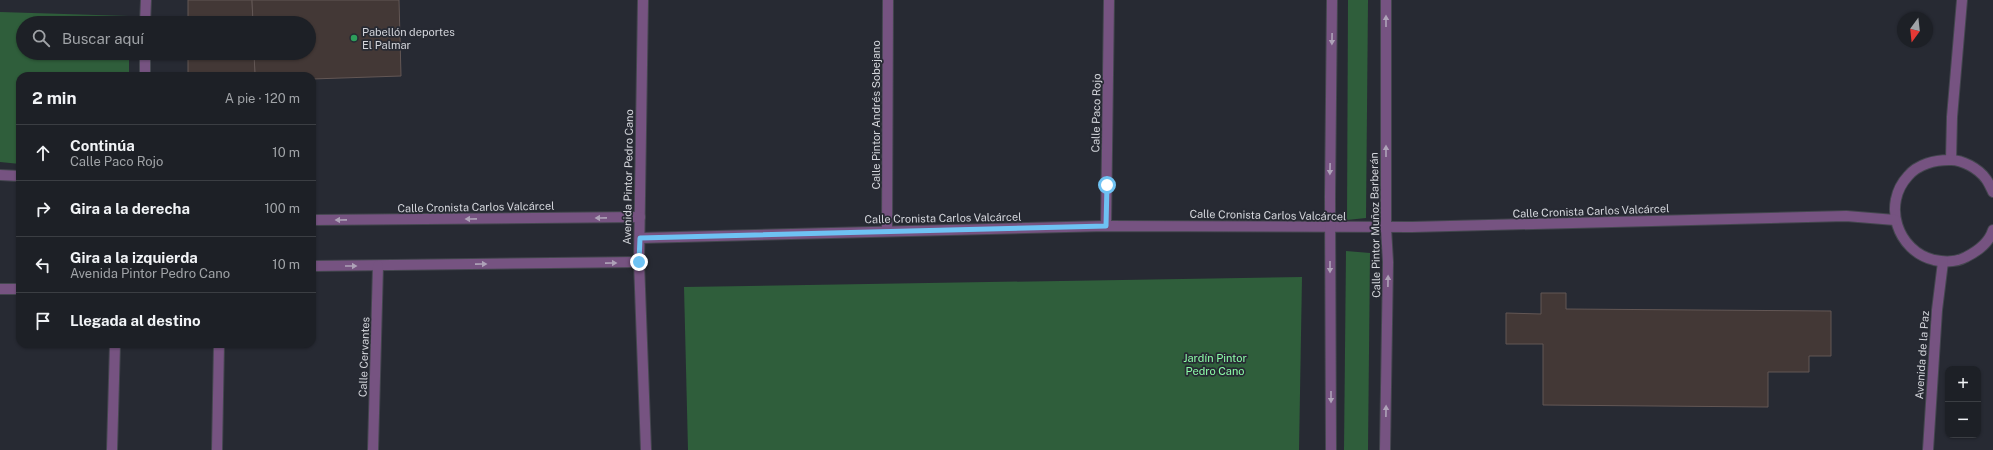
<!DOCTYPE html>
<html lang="es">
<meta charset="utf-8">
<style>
:root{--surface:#1d2026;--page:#25282e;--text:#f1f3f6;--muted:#a0a3a7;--line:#3b3e43}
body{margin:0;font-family:"Public Sans",sans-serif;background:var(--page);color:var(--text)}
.controls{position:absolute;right:12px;bottom:12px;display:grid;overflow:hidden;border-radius:8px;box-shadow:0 1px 3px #0004}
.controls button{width:36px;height:36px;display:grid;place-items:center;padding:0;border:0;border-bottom:1px solid var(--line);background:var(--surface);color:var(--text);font:20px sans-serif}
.compass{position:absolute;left:1897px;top:12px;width:36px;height:36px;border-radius:50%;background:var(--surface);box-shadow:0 1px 3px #0004;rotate:195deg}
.stop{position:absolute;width:12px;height:12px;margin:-9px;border:3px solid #6ec2f3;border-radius:50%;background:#fff}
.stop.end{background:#6ec2f3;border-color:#fff;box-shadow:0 1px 4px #0008}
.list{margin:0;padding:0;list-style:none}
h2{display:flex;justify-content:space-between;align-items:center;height:52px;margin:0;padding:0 16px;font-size:17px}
h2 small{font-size:13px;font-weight:400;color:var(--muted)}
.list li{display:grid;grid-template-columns:26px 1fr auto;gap:12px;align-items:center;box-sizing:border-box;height:56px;padding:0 16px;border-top:1px solid var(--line)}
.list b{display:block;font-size:15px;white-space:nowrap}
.list p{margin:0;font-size:13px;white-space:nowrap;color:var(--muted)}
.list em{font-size:13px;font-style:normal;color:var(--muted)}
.icon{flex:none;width:22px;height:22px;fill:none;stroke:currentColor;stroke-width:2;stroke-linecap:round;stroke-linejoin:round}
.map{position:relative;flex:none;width:1993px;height:450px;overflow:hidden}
.search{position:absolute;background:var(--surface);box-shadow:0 1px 3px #0004;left:16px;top:16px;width:300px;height:44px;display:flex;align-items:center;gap:10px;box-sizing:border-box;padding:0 14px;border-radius:22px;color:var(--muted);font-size:15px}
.panel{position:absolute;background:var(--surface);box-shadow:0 1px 3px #0004;left:16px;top:72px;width:300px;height:276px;border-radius:12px}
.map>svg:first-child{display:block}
.green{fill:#2f5e3b}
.building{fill:#433836;stroke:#635755}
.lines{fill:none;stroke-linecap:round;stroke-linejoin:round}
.minor-casing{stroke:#43464e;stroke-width:12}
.minor{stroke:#765381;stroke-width:10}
.oneway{fill:#aea2b8}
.route{stroke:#6ec2f3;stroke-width:5}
.leisure-dot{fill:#2e9e5b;stroke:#272a33;stroke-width:1.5}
.labels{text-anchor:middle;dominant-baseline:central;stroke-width:3.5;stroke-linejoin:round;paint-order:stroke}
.poi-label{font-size:11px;fill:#d4d6dc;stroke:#272a33;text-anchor:start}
.street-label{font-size:11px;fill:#d4d6dc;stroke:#272a33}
.park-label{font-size:11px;fill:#8cfca8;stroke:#272a33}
</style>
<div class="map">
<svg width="1993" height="450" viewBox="0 0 1993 450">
<rect width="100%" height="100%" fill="#272a33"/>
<g class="green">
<polygon points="1348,0 1368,0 1366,218 1347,220"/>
<polygon points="0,12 129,16 129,23 23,23 23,53 129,53 129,76 20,76 20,164 0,162"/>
<polygon points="1346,251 1370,253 1368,450 1344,450"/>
<polygon points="1302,277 1299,450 688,450 684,287"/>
</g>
<g class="building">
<polygon points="188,0 252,0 253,23 188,23"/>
<polygon points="252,0 399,0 401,76 312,79 312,76 255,76 254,53 309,53 309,23 253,23"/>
<polygon points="188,53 254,53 255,76 188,76"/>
<polygon points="1541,293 1566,293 1566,309 1831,311 1831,356 1809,356 1809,372 1768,372 1768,407 1543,405 1543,344 1506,344 1506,313 1541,314"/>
</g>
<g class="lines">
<g class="minor-casing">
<g id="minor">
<polyline points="643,0 639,262 646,450"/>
<polyline points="145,23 146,0"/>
<polyline points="145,76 145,53"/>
<polyline points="1951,160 1952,117 1962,0"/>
<polyline points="0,175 20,176"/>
<path d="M1993,192C1991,188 1989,183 1986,179C1979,169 1962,159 1949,160C1935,160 1918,164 1908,176C1882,204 1897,251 1934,260C1944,262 1957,262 1966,257C1978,251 1989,243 1993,230"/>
<polyline points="312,220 640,217"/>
<polyline points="1106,226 1109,0"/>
<polyline points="887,231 888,0"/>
<polyline points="640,238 1106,226 1412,227 1846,216 1895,220"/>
<polyline points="312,266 639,262"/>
<polyline points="0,289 20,289"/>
<polyline points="112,450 115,344"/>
<polyline points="217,450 219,344"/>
<polyline points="373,450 378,266"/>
<polyline points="1331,450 1330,197 1332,0"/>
<polyline points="1385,450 1388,262 1386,228 1386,0"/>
<polyline points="1928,450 1937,310 1943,262"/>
</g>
</g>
<use href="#minor" class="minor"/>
</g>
<defs><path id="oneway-solid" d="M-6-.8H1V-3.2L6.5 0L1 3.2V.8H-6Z"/></defs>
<g class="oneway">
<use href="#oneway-solid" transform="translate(1386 21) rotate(-90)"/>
<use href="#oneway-solid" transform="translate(1332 39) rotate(91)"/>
<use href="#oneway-solid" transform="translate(1386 151) rotate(-90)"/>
<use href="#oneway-solid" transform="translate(1330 169) rotate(91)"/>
<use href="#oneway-solid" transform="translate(601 218) rotate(179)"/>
<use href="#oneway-solid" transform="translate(471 219) rotate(179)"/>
<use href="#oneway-solid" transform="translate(341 220) rotate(179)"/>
<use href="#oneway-solid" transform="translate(611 263) rotate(-1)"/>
<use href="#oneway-solid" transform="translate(481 264) rotate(-1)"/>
<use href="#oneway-solid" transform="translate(351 266)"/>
<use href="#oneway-solid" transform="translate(1330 267) rotate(90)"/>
<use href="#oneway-solid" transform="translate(1388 281) rotate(-89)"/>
<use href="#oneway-solid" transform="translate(1331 397) rotate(90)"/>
<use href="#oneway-solid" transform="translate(1386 411) rotate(-89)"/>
</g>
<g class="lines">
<polyline class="route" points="639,262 640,238 1106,226 1107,185"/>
</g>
<circle class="leisure-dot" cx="354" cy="38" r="4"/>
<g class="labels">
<g class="poi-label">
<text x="362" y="32">Pabellón deportes<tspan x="362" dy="13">El Palmar</tspan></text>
</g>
<g class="street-label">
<text transform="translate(1096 113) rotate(-89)">Calle Paco Rojo</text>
<text transform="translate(876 115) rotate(-90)">Calle Pintor Andrés Sobejano</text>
<text transform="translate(628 177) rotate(-89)">Avenida Pintor Pedro Cano</text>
<text transform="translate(476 207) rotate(-1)">Calle Cronista Carlos Valcárcel</text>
<text transform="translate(1591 211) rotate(-2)">Calle Cronista Carlos Valcárcel</text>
<text transform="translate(1268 215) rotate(1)">Calle Cronista Carlos Valcárcel</text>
<text transform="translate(943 218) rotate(-1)">Calle Cronista Carlos Valcárcel</text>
<text transform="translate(1375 225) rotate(-91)">Calle Pintor Muñoz Barberán</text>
<text transform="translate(1922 355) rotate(-86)">Avenida de la Paz</text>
<text transform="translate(364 357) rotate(-88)">Calle Cervantes</text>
</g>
<g class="park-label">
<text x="1215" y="358">Jardín Pintor<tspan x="1215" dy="13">Pedro Cano</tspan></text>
</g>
</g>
</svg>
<div class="controls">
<button>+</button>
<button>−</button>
</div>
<svg class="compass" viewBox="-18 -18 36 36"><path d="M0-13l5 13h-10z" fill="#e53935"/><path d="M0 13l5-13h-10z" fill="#a0a3a7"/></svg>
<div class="stop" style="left:1107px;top:185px"></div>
<div class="stop end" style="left:639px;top:262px"></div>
<div class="search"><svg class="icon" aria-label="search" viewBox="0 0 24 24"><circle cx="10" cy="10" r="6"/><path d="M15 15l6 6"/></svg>Buscar aquí</div>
<section class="panel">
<h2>2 min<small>A pie · 120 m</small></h2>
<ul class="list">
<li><svg class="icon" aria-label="ahead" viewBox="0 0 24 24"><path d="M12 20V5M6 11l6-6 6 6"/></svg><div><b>Continúa</b><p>Calle Paco Rojo</p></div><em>10 m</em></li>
<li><svg class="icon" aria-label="right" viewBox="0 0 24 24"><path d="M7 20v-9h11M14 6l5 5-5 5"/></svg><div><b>Gira a la derecha</b></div><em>100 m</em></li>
<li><svg class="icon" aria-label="left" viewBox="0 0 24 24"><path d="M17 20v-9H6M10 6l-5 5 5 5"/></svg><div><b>Gira a la izquierda</b><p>Avenida Pintor Pedro Cano</p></div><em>10 m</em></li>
<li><svg class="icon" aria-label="arrive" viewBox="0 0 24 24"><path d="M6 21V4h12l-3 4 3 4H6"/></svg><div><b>Llegada al destino</b></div></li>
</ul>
</section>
</div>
